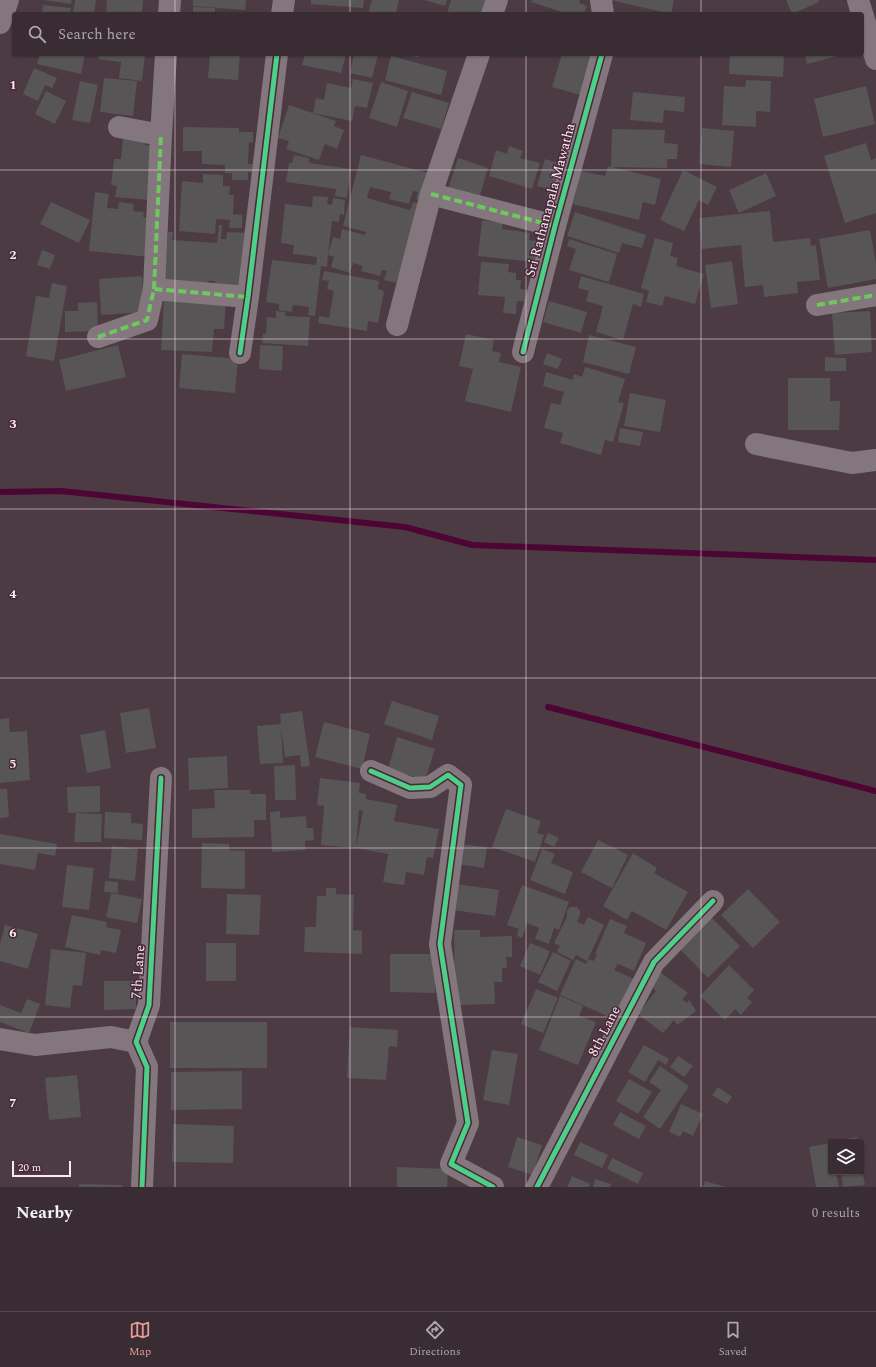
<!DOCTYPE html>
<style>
:root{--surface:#392c32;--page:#44383e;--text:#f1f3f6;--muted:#aba7ac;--line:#53484d;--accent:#e69b98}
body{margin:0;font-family:Spectral,serif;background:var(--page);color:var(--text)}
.controls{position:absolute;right:12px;bottom:12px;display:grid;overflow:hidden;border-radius:4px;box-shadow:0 1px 3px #0004}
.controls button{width:36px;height:36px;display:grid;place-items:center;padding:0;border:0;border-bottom:1px solid var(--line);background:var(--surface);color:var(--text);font:20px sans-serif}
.scale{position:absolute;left:12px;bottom:10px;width:59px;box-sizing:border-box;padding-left:4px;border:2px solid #fce8f1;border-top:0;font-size:11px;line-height:14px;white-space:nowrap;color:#fce8f1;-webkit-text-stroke:3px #472938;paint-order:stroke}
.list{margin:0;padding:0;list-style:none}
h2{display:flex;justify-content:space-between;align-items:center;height:52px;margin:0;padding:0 16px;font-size:17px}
h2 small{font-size:13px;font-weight:400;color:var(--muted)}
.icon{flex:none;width:22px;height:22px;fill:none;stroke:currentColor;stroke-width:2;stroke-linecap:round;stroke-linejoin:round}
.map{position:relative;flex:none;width:876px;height:1187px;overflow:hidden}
.search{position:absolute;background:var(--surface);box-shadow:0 1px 3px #0004;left:12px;right:12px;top:12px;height:44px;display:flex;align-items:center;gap:10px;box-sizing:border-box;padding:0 14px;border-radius:4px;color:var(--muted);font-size:15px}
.sheet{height:124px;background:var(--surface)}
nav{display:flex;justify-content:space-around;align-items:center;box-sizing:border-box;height:56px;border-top:1px solid var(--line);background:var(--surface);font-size:11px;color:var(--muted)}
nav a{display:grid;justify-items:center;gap:2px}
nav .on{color:var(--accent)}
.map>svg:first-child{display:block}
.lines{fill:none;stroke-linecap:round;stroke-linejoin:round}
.stream{stroke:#4d0534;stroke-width:6}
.building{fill:#575556;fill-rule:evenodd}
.minor{stroke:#84767d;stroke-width:22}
.quiet{stroke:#6dc95d;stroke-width:4;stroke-dasharray:8 4;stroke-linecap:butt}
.cycleway-casing{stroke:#472938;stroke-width:8}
.cycleway{stroke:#4dcf88;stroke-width:5}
.grid{fill:none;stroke:#fce8f1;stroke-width:1;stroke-opacity:0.55}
.labels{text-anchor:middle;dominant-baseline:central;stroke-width:3;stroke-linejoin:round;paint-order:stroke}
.street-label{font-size:14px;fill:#fce8f1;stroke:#472938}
.grid-label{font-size:13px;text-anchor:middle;font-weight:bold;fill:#fce8f1;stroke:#472938;stroke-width:3;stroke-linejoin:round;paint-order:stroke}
</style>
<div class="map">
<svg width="876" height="1187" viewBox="0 0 876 1187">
<rect width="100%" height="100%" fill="#4c3b43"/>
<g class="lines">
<g class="stream">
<polyline points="0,492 61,491 405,527 472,545 876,560"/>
<polyline points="548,707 876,791"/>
</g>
</g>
<g class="building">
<polygon points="43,0 72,0 71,4"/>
<polygon points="75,0 96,0 94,14 73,14"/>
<polygon points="107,0 143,0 142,12 148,13 148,14 106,14"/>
<polygon points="193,0 246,0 245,10 193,6"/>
<polygon points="311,0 364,0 363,8 311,4"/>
<polygon points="372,0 399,0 396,14 368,14"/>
<polygon points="424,0 447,0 445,6"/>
<polygon points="451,0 493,0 490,14 447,14"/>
<polygon points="532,0 580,0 579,3 587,6 584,14 569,14 531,2"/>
<polygon points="611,0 674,0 671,14"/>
<polygon points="786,0 818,0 819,2 792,14"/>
<polygon points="43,5 71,8 70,14 42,14"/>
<polygon points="193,7 215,8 215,14 193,14"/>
<polygon points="40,54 85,54 81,74 37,64"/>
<polygon points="99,54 145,54 142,81 119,78 121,62 98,59"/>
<polygon points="210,54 240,54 238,80 208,78"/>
<polygon points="305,54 346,54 341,73 302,65"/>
<polygon points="354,54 378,54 372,78 350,73"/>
<polygon points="405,54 420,54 419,58"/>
<polygon points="562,54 592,54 580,95 552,87"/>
<polygon points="730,54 784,54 783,77 729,74"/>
<polygon points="805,54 845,54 807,64"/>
<polygon points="391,56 447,71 441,95 385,80"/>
<polygon points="34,68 57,78 52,88 45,85 38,101 23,94"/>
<polygon points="104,78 137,81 133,116 100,112"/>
<polygon points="353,79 373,83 367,108 355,106 352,121 313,113 316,98 324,100 327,83 351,88"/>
<polygon points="746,80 771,81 770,112 756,111 756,127 722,125 724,86 745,87"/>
<polygon points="80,81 98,85 90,123 72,120"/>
<polygon points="381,82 408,91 397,127 369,118"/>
<polygon points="866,86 875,124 823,137 814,99"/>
<polygon points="46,91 66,101 55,124 35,114"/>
<polygon points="412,92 449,103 441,129 403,118"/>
<polygon points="633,92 685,97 684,112 664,110 663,123 630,120"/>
<polygon points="289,105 336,121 334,126 344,130 337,149 325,144 319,160 286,149 289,141 278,138"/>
<polygon points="183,127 239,128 239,132 253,132 253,143 249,142 248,164 257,164 256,173 248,172 248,180 232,180 232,173 225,173 225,165 202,164 202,151 183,151"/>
<polygon points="702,128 734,131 731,167 699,164"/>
<polygon points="612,129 665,130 664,143 678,144 677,159 667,159 667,168 611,167"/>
<polygon points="123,137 146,139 145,145 154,146 149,200 115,197 117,186 111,185 114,159 121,159"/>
<polygon points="866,143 871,160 876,158 876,213 845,223 824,156"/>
<polygon points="509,146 523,151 520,158 540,163 532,189 489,176 496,150 507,154"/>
<polygon points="294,155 309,158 309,163 351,169 347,198 335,196 336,189 286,182 289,163 292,163"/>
<polygon points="361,155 432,174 425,202 416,199 418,192 413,191 409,204 389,199 391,192 370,187 367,198 410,210 413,202 425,205 406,276 399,274 396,283 384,280 387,271 382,270 380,276 361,271 363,266 353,263 350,273 331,267 334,257 328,255 327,267 321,266 315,316 308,315 309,307 293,305 292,312 279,310 279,304 266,302 272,260 316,265 317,257 293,254 294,245 281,243 285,204 312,207 313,196 328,197 327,204 332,205 333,198 345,200 344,215 340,214 339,222 332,221 328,255 333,237 340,239 342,229 365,235 366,232 343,226"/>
<polygon points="458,158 488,168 479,199 448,189"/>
<polygon points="545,159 568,166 559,200 547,196 548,189 537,186"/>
<polygon points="608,166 661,179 655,205 643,202 639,220 573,204 581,171 605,176"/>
<polygon points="683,170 717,187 708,205 699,200 684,231 660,220"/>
<polygon points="766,173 776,196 739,213 729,190"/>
<polygon points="203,174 223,175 223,186 230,186 229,195 234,195 233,214 242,215 242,228 229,228 230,220 216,219 215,234 179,231 182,181 203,183"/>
<polygon points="95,192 109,194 107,208 118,209 119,202 134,204 133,211 144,212 143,217 154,218 150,257 89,251"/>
<polygon points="51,202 90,220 79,243 40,224"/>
<polygon points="770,211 773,242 810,238 811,246 816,245 820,280 797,282 798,293 764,297 763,285 745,287 741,245 702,249 699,218"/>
<polygon points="575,212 646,235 642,248 622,243 619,253 567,236"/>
<polygon points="482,220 503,223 502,229 530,233 529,240 538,241 537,246 543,247 541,263 478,256"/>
<polygon points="219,225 222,225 221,239 226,239 227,232 251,233 247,291 214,288 215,281 208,281 208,287 164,284 168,232 173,232 172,240 217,243"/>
<polygon points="870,230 876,263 876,279 828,288 819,239"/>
<polygon points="655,238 673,243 670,256 678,258 676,266 704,274 695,304 665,296 662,306 646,302 649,291 641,288"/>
<polygon points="569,239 617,254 609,282 569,270 576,249 567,246"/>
<polygon points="42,250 55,255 50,269 37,265"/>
<polygon points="732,261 738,304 711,308 705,265"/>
<polygon points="481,262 509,264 508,272 516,273 516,280 521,280 520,289 528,290 527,302 517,301 516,314 503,313 505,297 478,295"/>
<polygon points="324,271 379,281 378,289 384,291 378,323 368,321 367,331 318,323 319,316 329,318 334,291 327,289 329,281 322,280"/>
<polygon points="142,276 145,312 101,315 99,279"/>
<polygon points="581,276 644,294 641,307 633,304 623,340 596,332 603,306 586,301 589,291 578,288"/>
<polygon points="52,283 67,286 54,361 26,356 36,296 49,298"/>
<polygon points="164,296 226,299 224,329 214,329 212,352 161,350"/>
<polygon points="549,301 587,312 581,333 543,322"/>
<polygon points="97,302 98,331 65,332 65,311 78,311 78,303"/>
<polygon points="276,311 286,312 285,316 310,317 308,346 262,343 263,334 266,334 267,317 276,318"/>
<polygon points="870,311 872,352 835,355 832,313"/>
<polygon points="466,334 494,340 492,351 501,353 499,362 521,367 511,412 465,401 473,369 459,366"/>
<polygon points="589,335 636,347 629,374 583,362"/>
<polygon points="118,345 126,377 66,391 59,360"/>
<polygon points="260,345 283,346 282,371 259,369"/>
<polygon points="547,353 562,359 558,369 543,364"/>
<polygon points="182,354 238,359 235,393 179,388"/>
<polygon points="825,357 846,358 846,371 825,371"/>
<polygon points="585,367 625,379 618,402 624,403 613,442 605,440 601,455 560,443 563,433 544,428 551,403 560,405 564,392 543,386 546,372 573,380 574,374 582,377"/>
<polygon points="788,378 830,378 830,401 840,401 839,430 788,430"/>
<polygon points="630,393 666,400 660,432 624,426"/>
<polygon points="620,428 643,432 640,446 618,442"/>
<polygon points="392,701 439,716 432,740 384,724"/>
<polygon points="149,708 156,748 126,753 120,713"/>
<polygon points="302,711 310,766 301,767 300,755 285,757 281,728 283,763 260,764 257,726 281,724 280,714"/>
<polygon points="9,718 10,732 27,731 30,780 0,783 0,719"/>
<polygon points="324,722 370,734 362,769 315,757"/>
<polygon points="105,730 111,768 87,773 80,735"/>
<polygon points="397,737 435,749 425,780 388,769"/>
<polygon points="227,756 228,788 189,790 188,758"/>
<polygon points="295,765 296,800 275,800 274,766"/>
<path d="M320,778L360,783L359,793L366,794V799L397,805L394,821L439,829L433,858L427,857L424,875L406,872L404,885L383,882L388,854L356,848L321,845L324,806L317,805ZM359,810L363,811L356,848Z"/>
<polygon points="100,786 100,812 68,813 67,787"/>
<polygon points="0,789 7,789 9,817 0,818"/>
<polygon points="214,790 250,790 250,794 266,794 266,820 254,820 254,837 192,838 192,809 215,808"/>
<polygon points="506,809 541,821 537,833 544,835 535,862 492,847"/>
<polygon points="280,811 280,818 306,816 307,828 313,828 314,840 305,841 305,850 272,852 270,812"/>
<polygon points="105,812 131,813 131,823 143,824 142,840 104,838"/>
<polygon points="76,813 102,814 101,842 74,842"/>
<polygon points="548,833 559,838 554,847 544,842"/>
<polygon points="0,834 57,844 55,856 38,853 35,870 0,864"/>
<polygon points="598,840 628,855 612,888 581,872"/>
<polygon points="202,843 229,844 229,850 245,851 245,889 201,888"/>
<polygon points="460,844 487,847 484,868 458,864"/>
<polygon points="112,846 138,849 135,881 109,878"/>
<polygon points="542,849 555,854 551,863 573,872 565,894 530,880"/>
<polygon points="633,853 657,868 654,873 688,892 666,930 632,911 627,920 603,906"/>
<polygon points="67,865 94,868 89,910 62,907"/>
<polygon points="105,881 118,882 118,893 104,892"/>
<polygon points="456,884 499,890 495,916 453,910"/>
<polygon points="522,885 569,902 559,930 554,928 549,944 535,939 539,928 527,923 522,938 517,936 519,929 507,925"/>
<polygon points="326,888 336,888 336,894 354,895 353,930 362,931 362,954 304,952 305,927 316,927 317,896 326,896"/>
<polygon points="748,889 780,922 753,948 721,915"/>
<polygon points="111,893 142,899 137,923 106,917"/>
<polygon points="227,894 261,895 259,935 226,934"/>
<polygon points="570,907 577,907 580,911 580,915 577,922 584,925 588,917 604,925 587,961 576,955 573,960 557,952 560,946 554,943 567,917 567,910"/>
<polygon points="72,915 107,922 106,927 121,930 116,953 101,950 100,955 65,947"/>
<polygon points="711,917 740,946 708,978 679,948"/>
<polygon points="610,919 627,926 624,933 646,943 634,971 618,964 614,970 634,979 616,1020 560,995 576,959 586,964 589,959 594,961 597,954 595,954"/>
<polygon points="5,925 38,934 28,969 0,961 0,944"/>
<polygon points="454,930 480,930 480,937 512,936 512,957 506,957 507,968 502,968 502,982 494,982 495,1004 455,1005"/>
<rect x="206" y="943" width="30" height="38"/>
<polygon points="530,943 550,951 540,975 520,966"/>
<polygon points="51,949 86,953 82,986 73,985 70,1008 45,1005"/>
<polygon points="553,952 571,961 557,991 538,982"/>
<polygon points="390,954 435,954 435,993 390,992"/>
<polygon points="729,965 754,990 747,998 752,1002 741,1015 735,1009 725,1020 700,996"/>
<polygon points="660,972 688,993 682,999 687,1003 689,1000 696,1011 677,1025 674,1020 663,1033 638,1014 656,991 650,986"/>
<polygon points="104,981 136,981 136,1009 104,1010"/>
<polygon points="536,989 558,998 543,1033 521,1024"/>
<polygon points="560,996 583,1006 579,1016 596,1022 578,1065 539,1050"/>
<polygon points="27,999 40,1004 29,1033 0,1022 0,1005 21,1013"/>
<rect x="170" y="1022" width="97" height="46"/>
<polygon points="350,1027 398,1030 397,1047 389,1046 386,1080 347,1078"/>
<polygon points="644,1045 669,1059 666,1065 658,1060 645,1082 628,1072"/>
<polygon points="492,1050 518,1054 509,1105 483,1100"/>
<polygon points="678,1056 693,1066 684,1077 670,1067"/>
<polygon points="660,1066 689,1086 660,1129 643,1117 661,1090 649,1082"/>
<polygon points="242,1071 242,1109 171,1110 171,1072"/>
<polygon points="77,1075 81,1117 49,1120 45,1078"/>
<polygon points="629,1079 652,1092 638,1114 616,1101"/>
<polygon points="718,1087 732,1097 727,1104 712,1095"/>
<polygon points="681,1104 703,1114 693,1136 683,1131 680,1137 669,1132"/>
<polygon points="620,1112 646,1126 639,1139 613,1125"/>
<polygon points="173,1124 234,1126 233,1163 172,1162"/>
<polygon points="517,1137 542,1145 533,1175 508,1167"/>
<polygon points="857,1137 858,1142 836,1142 835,1141"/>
<polygon points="580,1142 608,1155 602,1168 574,1155"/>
<polygon points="831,1143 831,1172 836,1172 839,1187 816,1187 809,1147"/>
<polygon points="612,1158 643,1173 638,1184 607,1169"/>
<polygon points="861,1166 865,1185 843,1187 841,1172 861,1172"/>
<polygon points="397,1167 448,1169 447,1187 397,1187"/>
<polygon points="572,1176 590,1184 589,1187 567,1187"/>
<polygon points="595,1179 611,1184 610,1187 593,1187"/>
<polygon points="705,1181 726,1187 703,1187"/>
<polygon points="79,1184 122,1185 122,1187 79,1187"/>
</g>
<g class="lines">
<g class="minor">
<polyline points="601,0 603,14"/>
<polyline points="858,0 876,59"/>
<polyline points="169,14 170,0"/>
<polyline points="282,14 284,0"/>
<polyline points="492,14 497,0"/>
<polyline points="0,23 8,0"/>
<polyline points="119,127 161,135 166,54"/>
<polyline points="431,194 555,226"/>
<polyline points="154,289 161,135"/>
<polyline points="817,305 876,295"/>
<polyline points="397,325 431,194 479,54"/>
<polyline points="98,337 147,320 154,289 248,297"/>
<polyline points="523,352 555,226 602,54"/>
<polyline points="240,353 248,297 277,54"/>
<polyline points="756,444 852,463 876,460"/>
<polyline points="371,771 410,788 430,787 448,775 461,785 440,944 468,1123 451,1164 493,1187"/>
<polyline points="0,1039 35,1045 111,1037 136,1042"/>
<polyline points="142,1187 147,1067 136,1042 149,1005 161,778"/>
<polyline points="537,1187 654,962 713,901"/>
</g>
<g class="quiet">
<polyline points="431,194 555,226"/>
<polyline points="154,289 161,135"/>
<polyline points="817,305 876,295"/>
<polyline points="98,337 147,320 154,289 248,297"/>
</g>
<g class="cycleway-casing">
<g id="cycleway">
<polyline points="523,352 555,226 602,54"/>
<polyline points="240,353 248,297 277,54"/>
<polyline points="371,771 410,788 430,787 448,775 461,785 440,944 468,1123 451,1164 493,1187"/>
<polyline points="142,1187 147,1067 136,1042 149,1005 161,778"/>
<polyline points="537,1187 654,962 713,901"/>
</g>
</g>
<use href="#cycleway" class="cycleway"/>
</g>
<path class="grid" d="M175,0V14M350,0V14M526,0V14M701,0V14M175,54V1187M350,54V1187M526,54V1187M701,54V1187M0,170H876M0,339H876M0,509H876M0,678H876M0,848H876M0,1017H876"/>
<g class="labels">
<g class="street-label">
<text transform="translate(550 200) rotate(-75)">Sri Rathanapala Mawatha</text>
<text transform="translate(138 972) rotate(-86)">7th Lane</text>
<text transform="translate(604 1031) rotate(-63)">8th Lane</text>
</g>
</g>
<g class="grid-label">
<text x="13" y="89">1</text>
<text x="13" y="259">2</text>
<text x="13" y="428">3</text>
<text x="13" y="598">4</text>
<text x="13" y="768">5</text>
<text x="13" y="937">6</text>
<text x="13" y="1107">7</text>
</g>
</svg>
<div class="controls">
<button><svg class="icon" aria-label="layers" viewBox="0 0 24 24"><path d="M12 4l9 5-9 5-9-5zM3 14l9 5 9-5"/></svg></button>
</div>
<div class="scale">20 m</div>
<div class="search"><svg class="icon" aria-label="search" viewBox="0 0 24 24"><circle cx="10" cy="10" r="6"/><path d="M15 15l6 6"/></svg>Search here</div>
</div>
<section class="sheet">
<h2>Nearby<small>0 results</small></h2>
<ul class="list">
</ul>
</section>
<nav>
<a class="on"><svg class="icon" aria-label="map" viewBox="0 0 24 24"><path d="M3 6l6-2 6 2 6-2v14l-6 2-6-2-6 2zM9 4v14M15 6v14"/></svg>Map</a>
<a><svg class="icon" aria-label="directions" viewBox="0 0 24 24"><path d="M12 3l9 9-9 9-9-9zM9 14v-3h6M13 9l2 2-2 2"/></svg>Directions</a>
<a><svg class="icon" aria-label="saved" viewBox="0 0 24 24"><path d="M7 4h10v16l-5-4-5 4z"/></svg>Saved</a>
</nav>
